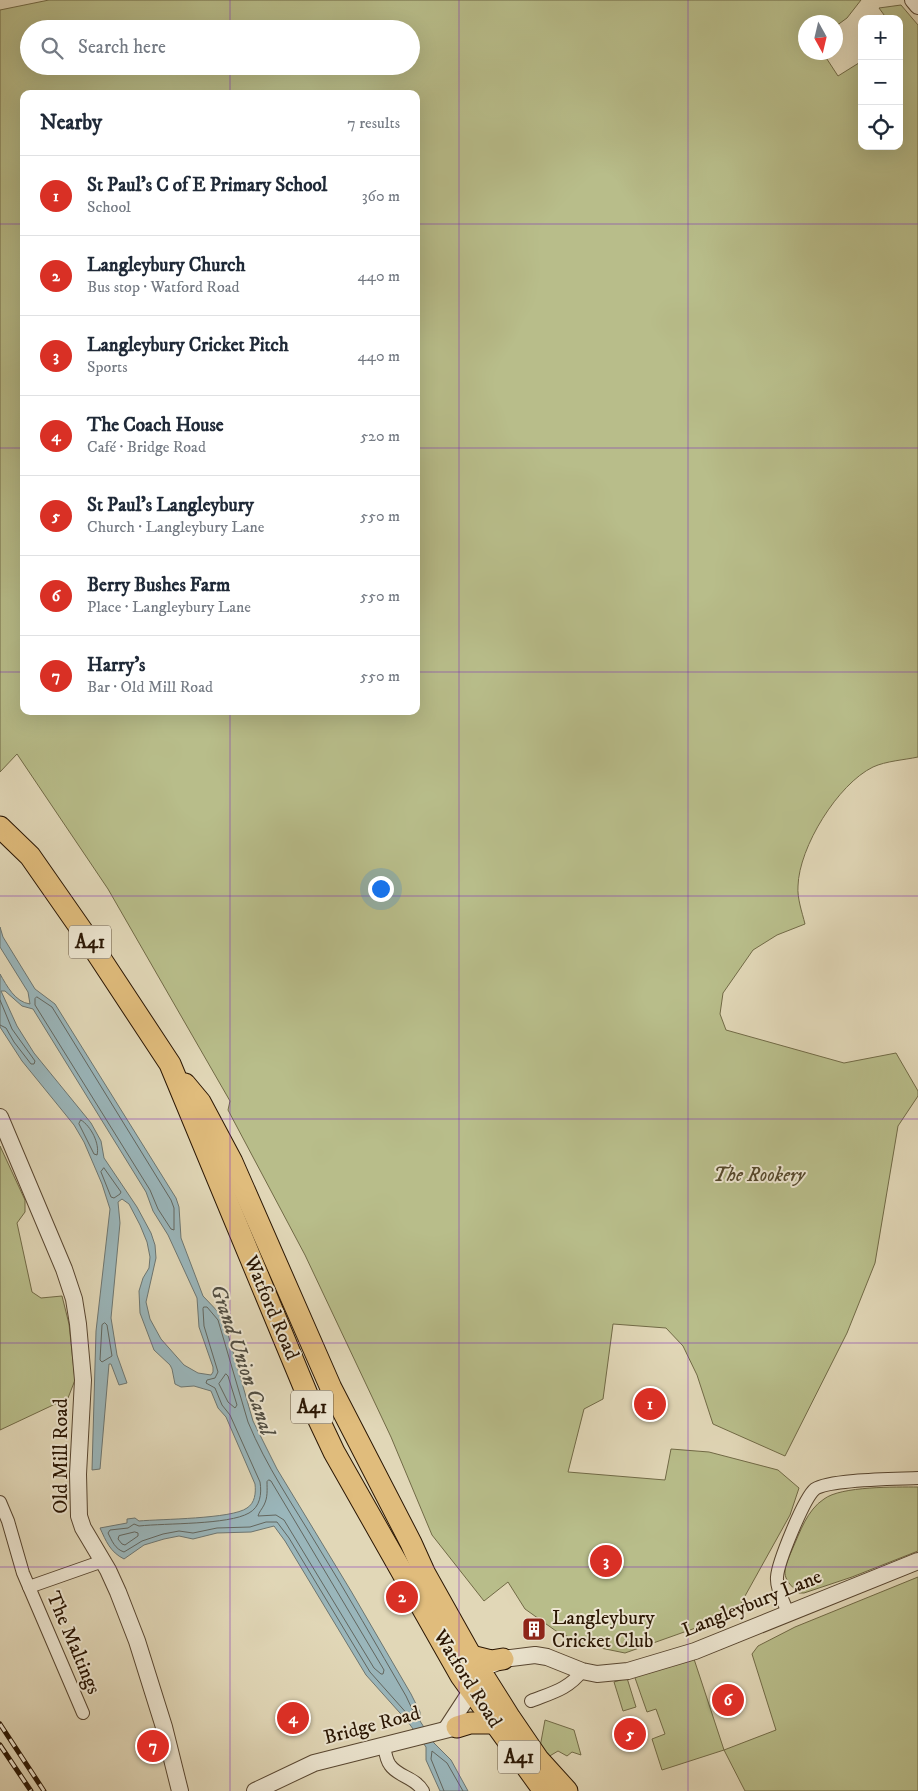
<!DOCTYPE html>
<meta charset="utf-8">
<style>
:root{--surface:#fff;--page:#f2f2f3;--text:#1f2937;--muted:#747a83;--line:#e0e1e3;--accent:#d93025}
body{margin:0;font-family:"IM FELL DW Pica",serif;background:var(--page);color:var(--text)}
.controls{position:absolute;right:15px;top:15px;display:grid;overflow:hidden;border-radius:10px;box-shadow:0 5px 20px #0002}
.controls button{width:45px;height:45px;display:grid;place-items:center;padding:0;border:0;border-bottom:1px solid var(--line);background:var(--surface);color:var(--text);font:25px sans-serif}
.compass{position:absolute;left:798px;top:15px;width:45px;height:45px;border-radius:50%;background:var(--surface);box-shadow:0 5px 20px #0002;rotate:172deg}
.you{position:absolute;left:380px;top:888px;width:18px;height:18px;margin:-12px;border:4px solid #fff;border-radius:50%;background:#1a73e8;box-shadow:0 0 0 8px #1a73e833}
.badge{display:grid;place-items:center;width:32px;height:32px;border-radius:50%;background:var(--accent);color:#fff;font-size:16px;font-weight:700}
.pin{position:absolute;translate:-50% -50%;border:2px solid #fff;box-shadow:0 1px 5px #0006}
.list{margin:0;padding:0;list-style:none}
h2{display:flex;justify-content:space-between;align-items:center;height:65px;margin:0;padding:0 20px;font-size:21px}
h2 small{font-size:16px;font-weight:400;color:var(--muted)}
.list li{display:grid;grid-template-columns:32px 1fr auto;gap:15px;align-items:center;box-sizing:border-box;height:80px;padding:0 20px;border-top:1px solid var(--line)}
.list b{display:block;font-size:19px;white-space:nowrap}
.list p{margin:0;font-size:16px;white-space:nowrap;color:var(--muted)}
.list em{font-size:16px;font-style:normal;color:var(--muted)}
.icon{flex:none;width:28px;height:28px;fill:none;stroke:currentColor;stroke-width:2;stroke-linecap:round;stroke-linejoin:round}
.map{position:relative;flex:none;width:918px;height:1791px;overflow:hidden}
.search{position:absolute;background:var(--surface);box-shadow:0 5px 20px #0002;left:20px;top:20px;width:400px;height:55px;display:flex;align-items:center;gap:12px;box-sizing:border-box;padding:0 18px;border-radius:28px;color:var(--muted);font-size:19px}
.panel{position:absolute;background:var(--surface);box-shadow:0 5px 20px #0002;left:20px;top:90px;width:400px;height:625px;border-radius:10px}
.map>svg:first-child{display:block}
.green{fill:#b8bd8a;stroke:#716a46;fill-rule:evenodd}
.water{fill:#9ab6bb;stroke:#6d7671;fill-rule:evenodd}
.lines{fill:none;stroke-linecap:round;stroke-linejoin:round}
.shore{stroke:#62665f;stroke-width:1}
.minor-casing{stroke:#584630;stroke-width:14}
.tertiary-casing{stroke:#584630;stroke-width:18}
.trunk-casing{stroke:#2a1603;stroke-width:23}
.minor{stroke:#ece5d0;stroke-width:12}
.tertiary{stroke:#ece5d0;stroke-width:16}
.trunk{stroke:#e0bc7c;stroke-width:21}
.rail-casing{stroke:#2a1603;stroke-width:5}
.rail{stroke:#ece5d0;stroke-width:3;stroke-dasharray:9;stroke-linecap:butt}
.grid{fill:none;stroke:#7b2cbf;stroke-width:1;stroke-opacity:0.55}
.labels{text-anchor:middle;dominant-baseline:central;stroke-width:4;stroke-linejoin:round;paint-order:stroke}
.shield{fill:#ece5d0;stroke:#645440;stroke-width:1}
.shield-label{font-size:19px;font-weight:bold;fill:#2a1603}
.park-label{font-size:20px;font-style:italic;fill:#55482c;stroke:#ece5d0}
.street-label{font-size:20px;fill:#2a1603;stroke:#ece5d0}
.poi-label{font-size:20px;fill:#2a1603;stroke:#ece5d0;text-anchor:start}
.water-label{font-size:21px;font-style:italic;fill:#514e43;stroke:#ece5d0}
</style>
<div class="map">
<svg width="918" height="1791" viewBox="0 0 918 1791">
<rect width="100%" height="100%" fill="#e1d7b7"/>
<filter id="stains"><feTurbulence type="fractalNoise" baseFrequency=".004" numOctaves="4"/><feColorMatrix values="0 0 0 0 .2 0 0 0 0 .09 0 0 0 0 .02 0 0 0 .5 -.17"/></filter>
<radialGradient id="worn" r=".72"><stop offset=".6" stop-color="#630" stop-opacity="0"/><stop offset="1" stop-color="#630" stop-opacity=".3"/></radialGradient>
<g class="green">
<path d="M49,0H861L847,18L836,26V22H806V52L823,53L838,76L862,61V146H899V19H887L879,8L901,5L918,25V757C904,760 886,761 873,767C838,784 799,847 798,886C797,898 802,912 805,924L777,935L753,950L723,993L720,1014L726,1030L844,1063L896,1053L918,1091V1096L898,1126L875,1263L847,1333L785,1456L713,1424L697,1375L683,1346L666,1328L613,1324L603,1399L584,1409L568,1472L665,1480L671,1449L709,1452L778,1470L799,1488L790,1515L735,1614L625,1653L586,1645L556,1631L525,1609L508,1582L484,1601L432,1535L391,1437L305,1255L228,1110L230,1101L108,889L17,754L0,772V10ZM29,29H411V66H29ZM24,94H416V711H24Z"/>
<polygon points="0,1146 25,1200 25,1212 17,1223 32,1292 41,1298 62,1296 69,1324 75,1380 68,1398 0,1430"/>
<path d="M918,1487V1551L852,1577L804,1593H799C780,1577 783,1571 792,1550C800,1532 807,1510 824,1499C841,1486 896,1487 918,1487Z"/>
<polygon points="918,1577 918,1791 745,1791 724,1750 662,1770 652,1739 665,1734 656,1709 647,1712 634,1675 693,1656 724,1750 776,1730 752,1654 758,1646 795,1627"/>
<polygon points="627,1678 636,1707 623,1711 614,1682"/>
<polygon points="545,1720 574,1730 581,1755 572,1752 567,1756 558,1751 548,1757 540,1747"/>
</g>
<path class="water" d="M0,927L3,937L35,989L55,1004L176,1198L179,1207L181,1238L203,1296L223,1317L253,1421L277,1469L351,1591L411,1694L420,1712V1721L434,1743L451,1760L468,1791H440L426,1760V1747L408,1722L366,1675L285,1541L274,1526L251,1532L217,1533L193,1539L179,1536L164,1539L144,1545L124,1559C110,1552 106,1541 100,1528L127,1523V1519L135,1518L139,1521C161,1519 232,1519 247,1508C255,1503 256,1493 255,1484L226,1417L218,1408L211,1391L194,1386L181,1387L175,1384L172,1369L170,1365L154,1350L140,1313L139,1291L143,1278L149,1268L150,1257L147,1242L140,1225L129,1204L122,1199L118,1202L120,1223L111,1318L117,1355L127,1383L119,1385L111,1364H109L100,1469L92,1470L96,1331L110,1209L102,1184L84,1142L74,1125L22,1061L0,1027V974C7,986 15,1002 30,1004L28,992L0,947ZM1,991H5L22,1006L33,1009L146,1192L153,1211L168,1235L197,1298L199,1327L213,1367V1372L211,1375L198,1373L184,1365L161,1339L150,1319L146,1302L156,1258L155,1245L151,1233L137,1207L104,1158L101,1141L91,1123L34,1053L17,1026Z"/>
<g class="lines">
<g class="shore">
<polygon points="37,997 52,1007 171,1200 174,1208 174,1230 171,1229 158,1209 150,1190 35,1005 35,999"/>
<polyline points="0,1000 12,1029 35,1061 34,1064 31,1064 14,1042 6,1028 0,1025"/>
<path d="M81,1120C91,1126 100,1144 97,1155L94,1154L79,1124Z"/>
<polygon points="104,1168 121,1192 120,1194 114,1198 111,1197 101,1172"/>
<path d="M204,1307H207L218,1320L248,1422C266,1466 293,1505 317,1545C348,1595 377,1646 406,1696L414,1713L413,1717H410L370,1672L289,1538L277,1522H266L250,1527L217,1528L193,1533L179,1531L163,1534L142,1541L124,1552C115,1549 112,1541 108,1533L110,1530L128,1528L134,1524L139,1526C166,1523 228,1525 249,1513C260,1507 262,1494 260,1482L230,1415L222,1405L215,1388L206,1383L207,1380L215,1378L218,1372L204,1326L203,1309Z"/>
<polygon points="105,1323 107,1325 112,1356 102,1362 100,1360 102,1325"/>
<polygon points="226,1374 228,1376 237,1405 235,1408 228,1402 219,1384"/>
<path d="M269,1480L271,1481L384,1670L383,1674H381L374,1668L284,1520L276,1515L258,1516C259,1512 262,1509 264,1505C268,1497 267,1490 267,1482Z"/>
<polygon points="135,1532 138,1533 138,1536 125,1545 122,1544 118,1539 119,1536"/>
<polyline points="444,1791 431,1759 432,1751 447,1763 463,1791"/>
</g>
<g class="minor-casing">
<g id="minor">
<polyline points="0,1502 8,1521 23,1573 83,1713"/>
<polyline points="29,1587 103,1561"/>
<path d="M788,1613C784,1602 776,1589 777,1577C778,1562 804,1498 815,1489C830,1479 897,1479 918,1478"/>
<path d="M531,1701C551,1693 569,1689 582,1671"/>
<path d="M384,1745C385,1752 386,1760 390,1765C398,1777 415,1777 423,1791"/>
</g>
</g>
<g class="tertiary-casing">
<g id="tertiary">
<polyline points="913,0 918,6"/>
<polyline points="0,1117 64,1269 74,1299 78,1324 83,1380 78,1474 79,1516 83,1528 108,1570 118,1592 137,1641 164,1727 180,1791"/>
<polyline points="493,1664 503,1659 535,1655 547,1657 582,1671 597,1674 628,1671 695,1651 918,1561"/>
<polyline points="447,1728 477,1682"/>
<polyline points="255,1791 314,1763 457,1727"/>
</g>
</g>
<g class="trunk-casing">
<g id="trunk">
<polyline points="0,827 30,856 83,932 170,1064 309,1399 334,1452 461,1676 544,1791"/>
<polyline points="185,1084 200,1102 232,1162 331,1388 411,1543 425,1574 471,1656 510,1718 538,1759 567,1791"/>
<polyline points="471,1656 491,1661 503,1659"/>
<polyline points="457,1727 470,1723 494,1723"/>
</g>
</g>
<use href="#minor" class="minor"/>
<use href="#tertiary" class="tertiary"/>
<use href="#trunk" class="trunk"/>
<g class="rail-casing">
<g id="rail">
<polyline points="0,1724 44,1791"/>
<polyline points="0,1745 31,1791"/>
</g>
</g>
<use href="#rail" class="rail"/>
</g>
<path class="grid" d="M230,0V29M459,0V1791M688,0V1791M230,66V94M0,224H24M416,224H918M0,448H24M416,448H918M0,672H24M416,672H918M230,711V1791M0,896H918M0,1119H918M0,1343H918M0,1567H918"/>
<defs>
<g id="building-square" transform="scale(1.25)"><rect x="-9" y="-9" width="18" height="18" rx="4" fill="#8f2418" stroke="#ece5d0"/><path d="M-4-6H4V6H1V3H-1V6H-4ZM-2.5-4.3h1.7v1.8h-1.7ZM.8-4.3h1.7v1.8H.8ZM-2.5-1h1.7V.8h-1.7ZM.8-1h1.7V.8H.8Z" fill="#fff"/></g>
</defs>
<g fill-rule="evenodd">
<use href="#building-square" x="534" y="1629"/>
</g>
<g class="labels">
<g class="shield">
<rect x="69" y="925.5" width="42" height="33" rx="4"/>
<rect x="291" y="1390.5" width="42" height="33" rx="4"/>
<rect x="498" y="1740.5" width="42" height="33" rx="4"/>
</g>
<g class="shield-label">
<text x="90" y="942">A41</text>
<text x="312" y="1407">A41</text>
<text x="519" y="1757">A41</text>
</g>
<g class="park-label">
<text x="759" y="1175">The Rookery</text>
</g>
<g class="street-label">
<text transform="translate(271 1308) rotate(67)">Watford Road</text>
<text transform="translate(61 1456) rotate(-90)">Old Mill Road</text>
<text transform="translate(752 1604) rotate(-22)">Langleybury Lane</text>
<text transform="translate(73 1643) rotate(67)">The Maltings</text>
<text transform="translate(467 1679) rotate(58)">Watford Road</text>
<text transform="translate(372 1726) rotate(-15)">Bridge Road</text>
</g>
<g class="poi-label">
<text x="552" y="1618">Langleybury<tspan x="552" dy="23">Cricket Club</tspan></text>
</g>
<g class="water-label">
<text transform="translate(242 1360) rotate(71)">Grand Union Canal</text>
</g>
</g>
<rect width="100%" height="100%" filter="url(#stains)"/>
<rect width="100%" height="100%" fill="url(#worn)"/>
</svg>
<div class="controls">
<button>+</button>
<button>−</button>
<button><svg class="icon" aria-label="locate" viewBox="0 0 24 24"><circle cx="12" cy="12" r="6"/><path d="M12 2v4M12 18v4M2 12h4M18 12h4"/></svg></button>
</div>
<svg class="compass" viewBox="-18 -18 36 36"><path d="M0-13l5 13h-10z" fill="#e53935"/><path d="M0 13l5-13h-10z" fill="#747a83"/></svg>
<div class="you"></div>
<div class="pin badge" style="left:650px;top:1404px">1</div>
<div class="pin badge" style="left:402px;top:1597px">2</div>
<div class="pin badge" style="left:606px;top:1561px">3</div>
<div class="pin badge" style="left:293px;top:1718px">4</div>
<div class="pin badge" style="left:630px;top:1734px">5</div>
<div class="pin badge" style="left:728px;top:1700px">6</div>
<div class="pin badge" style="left:153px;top:1746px">7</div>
<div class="search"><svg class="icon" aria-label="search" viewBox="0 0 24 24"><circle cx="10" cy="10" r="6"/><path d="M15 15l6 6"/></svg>Search here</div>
<section class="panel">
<h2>Nearby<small>7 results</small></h2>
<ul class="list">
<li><span class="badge">1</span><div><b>St Paul's C of E Primary School</b><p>School</p></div><em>360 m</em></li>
<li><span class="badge">2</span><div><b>Langleybury Church</b><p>Bus stop · Watford Road</p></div><em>440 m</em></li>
<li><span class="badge">3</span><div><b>Langleybury Cricket Pitch</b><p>Sports</p></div><em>440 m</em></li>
<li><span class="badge">4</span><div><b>The Coach House</b><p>Café · Bridge Road</p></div><em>520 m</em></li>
<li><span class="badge">5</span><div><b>St Paul's Langleybury</b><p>Church · Langleybury Lane</p></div><em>550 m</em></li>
<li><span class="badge">6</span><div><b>Berry Bushes Farm</b><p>Place · Langleybury Lane</p></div><em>550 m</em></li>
<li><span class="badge">7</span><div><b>Harry's</b><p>Bar · Old Mill Road</p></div><em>550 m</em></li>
</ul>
</section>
</div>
